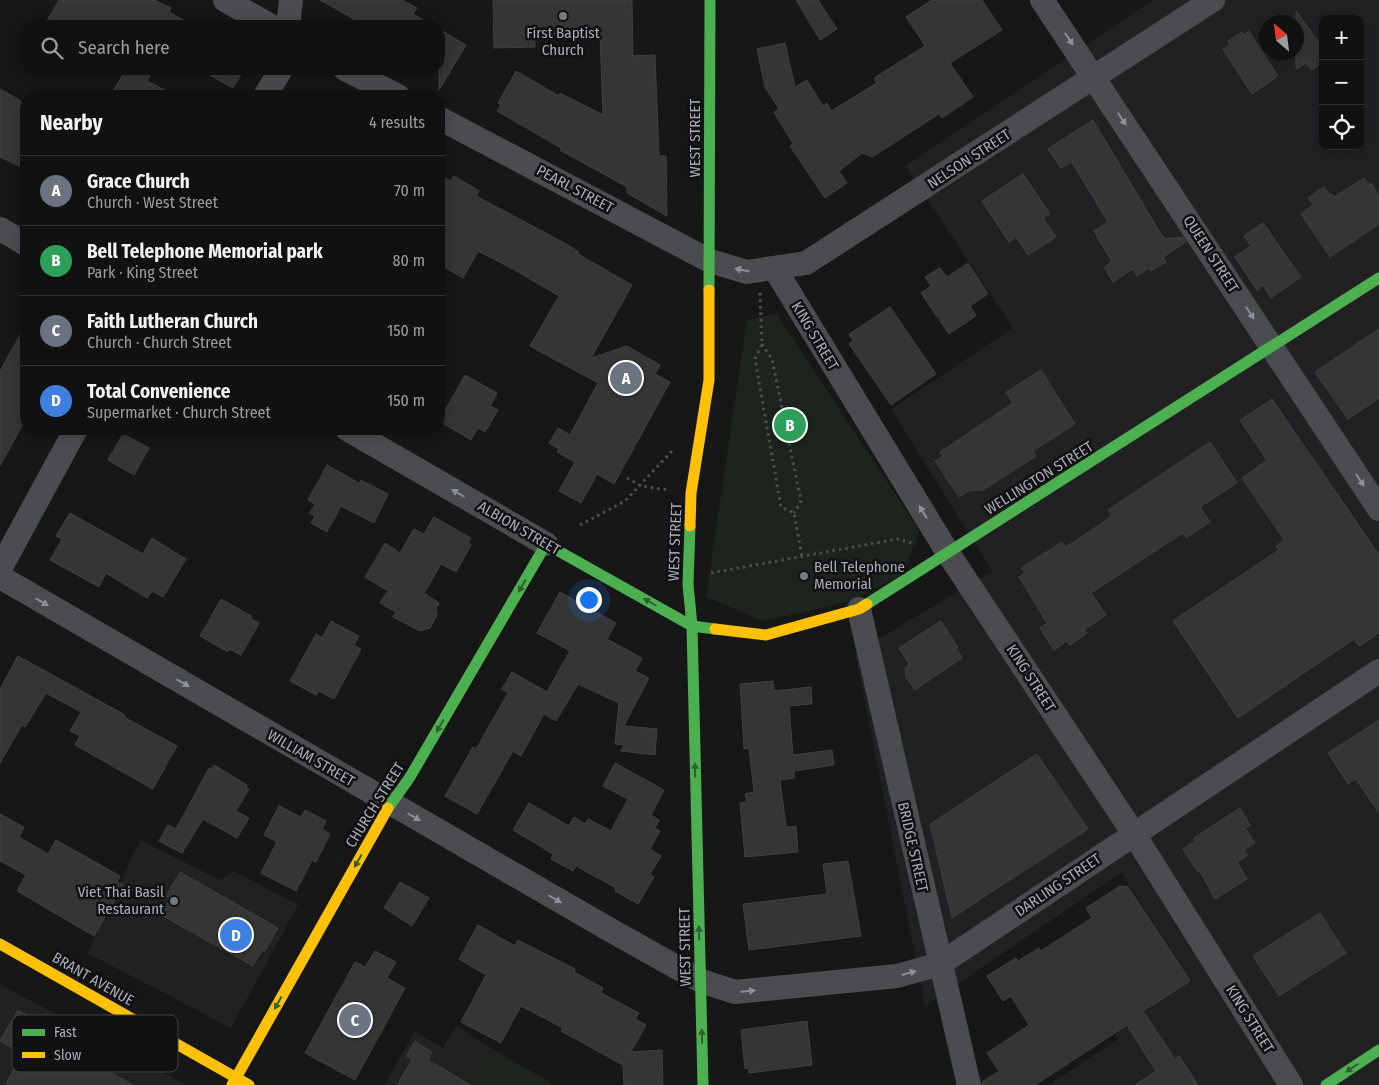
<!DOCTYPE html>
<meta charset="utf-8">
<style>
:root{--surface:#111;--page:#1e1f1f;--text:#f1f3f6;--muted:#9c9d9f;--line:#303131;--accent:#ea580c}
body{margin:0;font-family:"Fira Sans Condensed",sans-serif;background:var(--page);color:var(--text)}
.controls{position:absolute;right:15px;top:15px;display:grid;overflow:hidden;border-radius:10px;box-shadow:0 2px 12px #0003}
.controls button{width:45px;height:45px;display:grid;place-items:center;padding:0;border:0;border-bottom:1px solid var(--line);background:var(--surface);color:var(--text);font:25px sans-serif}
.compass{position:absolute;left:1259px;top:15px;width:45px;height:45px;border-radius:50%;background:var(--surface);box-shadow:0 2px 12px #0003;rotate:332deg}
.you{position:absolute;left:588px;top:599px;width:18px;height:18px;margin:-12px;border:4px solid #fff;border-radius:50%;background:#1a73e8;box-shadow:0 0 0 8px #1a73e833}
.badge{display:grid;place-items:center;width:32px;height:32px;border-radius:50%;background:var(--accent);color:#fff;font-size:16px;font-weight:700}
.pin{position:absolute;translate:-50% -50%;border:2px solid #fff;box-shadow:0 1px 5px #0006}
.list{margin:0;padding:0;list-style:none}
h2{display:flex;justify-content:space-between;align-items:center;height:65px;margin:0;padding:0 20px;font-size:21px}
h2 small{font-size:16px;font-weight:400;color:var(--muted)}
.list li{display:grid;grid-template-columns:32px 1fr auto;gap:15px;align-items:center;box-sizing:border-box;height:70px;padding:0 20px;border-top:1px solid var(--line)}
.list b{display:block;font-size:19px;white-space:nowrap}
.list p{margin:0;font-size:16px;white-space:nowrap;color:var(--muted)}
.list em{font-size:16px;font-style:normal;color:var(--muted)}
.icon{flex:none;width:28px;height:28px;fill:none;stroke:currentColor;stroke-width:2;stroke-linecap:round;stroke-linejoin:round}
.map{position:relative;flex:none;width:1379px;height:1085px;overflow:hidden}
.search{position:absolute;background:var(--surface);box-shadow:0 2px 12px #0003;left:20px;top:20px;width:425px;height:55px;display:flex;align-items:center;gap:12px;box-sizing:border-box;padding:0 18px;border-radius:20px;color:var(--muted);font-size:19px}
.panel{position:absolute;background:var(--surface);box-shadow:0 2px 12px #0003;left:20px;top:90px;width:425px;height:345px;border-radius:20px}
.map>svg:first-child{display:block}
.built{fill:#212123;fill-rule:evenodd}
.green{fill:#1d241e}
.building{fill:#353536;stroke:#3f4043}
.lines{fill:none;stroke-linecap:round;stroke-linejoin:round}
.path{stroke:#4d4e52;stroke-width:3;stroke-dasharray:2.5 4;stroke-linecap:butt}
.street{stroke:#4b4c50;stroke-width:24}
.fast{stroke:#4caf50;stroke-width:11}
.slow{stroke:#ffc107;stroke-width:11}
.oneway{fill:#8c9099}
.oneway2{fill:#2e6032}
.poi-dot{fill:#757880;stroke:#111113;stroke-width:2}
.labels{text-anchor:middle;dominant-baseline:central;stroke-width:5;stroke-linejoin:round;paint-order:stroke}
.poi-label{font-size:15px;fill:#a8adb8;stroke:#111113}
.street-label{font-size:15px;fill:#a8adb8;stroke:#111113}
.key{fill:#111113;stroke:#3e4045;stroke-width:1}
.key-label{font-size:14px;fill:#a8adb8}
</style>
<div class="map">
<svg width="1379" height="1085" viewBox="0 0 1379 1085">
<rect width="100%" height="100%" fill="#171717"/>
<g class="built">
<path d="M1153,0H1379V1085H1049L1118,1039L1085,976L1157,930L1121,873L925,1006L855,653L992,571L891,409L1013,328L905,166ZM1323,19H1360V146H1323ZM1266,22H1296V52H1266Z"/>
<polygon points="140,840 220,880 233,871 298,905 231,1028 87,953"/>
<polygon points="0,984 187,1085 0,1085"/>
<polygon points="456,1026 489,1047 467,1085 384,1085 415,1031 443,1048"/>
</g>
<g class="green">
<polygon points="776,313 919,530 905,573 852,601 763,621 706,597 747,320"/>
<polygon points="489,1047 555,1085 467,1085"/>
</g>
<g class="building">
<polygon points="59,0 154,0 171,8 169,12 194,26 44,26"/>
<polygon points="320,0 402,0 417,8 413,14 433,26 349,26 354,19"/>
<polygon points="493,0 632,0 633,56 655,55 659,156 666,156 667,216 627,193 627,187 560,150 561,148 497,111 501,105 498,103 516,71 559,96 560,93 603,115 600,34 535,35 535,47 494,48"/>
<polygon points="796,0 818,0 837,29 820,40"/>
<polygon points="932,0 982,0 1002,30 950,63 973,97 942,118 939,114 872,157 862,153 839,171 847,183 825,198 790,146 793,144 774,112 779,109 765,87 757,49 785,43 795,87 807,80 823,106 827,103 831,111 877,83 874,78 925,46 906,17"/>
<polygon points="1296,11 1323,48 1323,62 1312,70 1306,63 1296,69"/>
<polygon points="439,29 466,45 439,90"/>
<polygon points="1249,31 1278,76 1252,94 1223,49 1230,45 1228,41 1242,32 1244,35"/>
<polygon points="126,69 136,69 150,76 147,81 176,96 125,96 114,90"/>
<polygon points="199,69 244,69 233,88"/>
<polygon points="0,89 26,104 26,169 0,157"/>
<polygon points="1093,120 1159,231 1165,239 1183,237 1186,242 1163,257 1166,262 1151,271 1149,268 1137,276 1132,269 1113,282 1104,267 1112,262 1094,231 1108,222 1072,162 1061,168 1048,149"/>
<polygon points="1023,174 1050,214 1043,218 1056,237 1028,255 1016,237 1009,242 982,201"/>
<polygon points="439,175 451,181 454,176 479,191 476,196 559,240 579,252 578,254 632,285 591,358 627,346 660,365 655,374 670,382 614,484 597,474 581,503 559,491 575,462 557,452 559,449 549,443 558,428 570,435 598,383 530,346 559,296 513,269 478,251 463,278 439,264"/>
<polygon points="1364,178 1369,185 1371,183 1379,196 1379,224 1330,257 1301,214 1313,205 1308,198 1324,187 1330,195 1332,194 1334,197"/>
<polygon points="1263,223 1301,277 1271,298 1263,285 1257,290 1235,257 1251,246 1244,236"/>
<polygon points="968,263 988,294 970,306 976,316 949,334 921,293 931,286 925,277 940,268 947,277"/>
<polygon points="890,307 936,374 891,405 849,344 853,341 849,334"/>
<polygon points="26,324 26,418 0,466 0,371"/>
<polygon points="1379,329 1379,398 1348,419 1315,372"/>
<polygon points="1041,370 1075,424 1033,451 1036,456 983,490 969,491 959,497 935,461 943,456 940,452 1013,403 1006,392"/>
<polygon points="465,375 497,393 490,406 498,410 485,432 478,428 471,440 439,421"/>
<polygon points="1272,399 1379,555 1379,633 1359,646 1354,639 1238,718 1173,621 1279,550 1276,546 1284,540 1242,478 1267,460 1240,420"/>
<polygon points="123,434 149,448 134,475 108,460"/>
<polygon points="1210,442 1237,483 1200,507 1210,522 1186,538 1183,533 1091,593 1106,615 1084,630 1087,633 1070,645 1067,641 1054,650 1040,628 1047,623 1019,577 1025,573 1021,568 1062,542 1066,547 1112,516 1108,510"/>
<polygon points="327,465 359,483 361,480 388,494 374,523 341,506 327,532 311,523 315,516 310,513 315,504 308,500"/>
<polygon points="70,513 143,554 152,538 186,559 163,597 152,591 147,598 106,573 99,587 50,560 62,539 56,536"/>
<polygon points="434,517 471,538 468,543 471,545 456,572 441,564 424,593 439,603 436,609 437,615 430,628 420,631 393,617 396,612 380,603 388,591 365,577 385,543 400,553 414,529 424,534"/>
<polygon points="560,592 616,623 607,639 642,658 635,671 649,678 624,726 657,729 655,755 621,751 624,745 615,744 619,703 578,684 556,721 544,714 521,756 513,751 477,814 445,796 473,747 476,749 508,693 502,689 512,672 547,692 570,651 537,633"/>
<polygon points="221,599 251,616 251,619 259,623 241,655 229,649 228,652 200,636"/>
<polygon points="331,621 359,636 354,645 361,649 334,699 319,691 316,695 290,681 316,634 322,638"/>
<polygon points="941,621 958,647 956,648 962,658 915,690 906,677 905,668 909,664 899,648"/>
<polygon points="18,656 125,715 124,717 177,746 153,789 75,745 80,736 70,731 81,712 46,693 25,727 22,725 0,763 0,689"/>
<polygon points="773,681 774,691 811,687 812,704 789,706 793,755 832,750 834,765 794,771 794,778 780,780 786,827 796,826 798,852 745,857 740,803 747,802 745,794 754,792 749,748 744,749 740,684"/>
<polygon points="1379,720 1379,813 1356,779 1348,784 1328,753"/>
<polygon points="1037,754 1088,829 952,918 930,824"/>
<polygon points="615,763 664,790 651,815 659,820 655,828 660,831 650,849 661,856 650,874 654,877 638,904 615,891 616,888 576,866 573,871 551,859 553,854 513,830 529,803 569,826 574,817 585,824 588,819 611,831 628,799 603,786"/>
<polygon points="214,765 247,785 246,787 249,789 236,811 249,818 237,838 203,819 182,853 159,841 168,825 176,829 209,768 211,769"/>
<polygon points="279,806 301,817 305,810 326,821 322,829 330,834 316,862 312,860 296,891 261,873 277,842 264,835"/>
<polygon points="1240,808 1250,825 1245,828 1255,843 1244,850 1248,855 1237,862 1247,879 1215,899 1200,871 1198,872 1183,849 1195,841 1194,838"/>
<polygon points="0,814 24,827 19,837 48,854 56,840 120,876 117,882 123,885 94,936 17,891 26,875 0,861"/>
<polygon points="848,861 861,936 749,950 743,904 827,894 823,864"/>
<polygon points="180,872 278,928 265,951 262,950 253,966 161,915 170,899 166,896"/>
<polygon points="400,882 429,898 412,926 384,908"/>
<polygon points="1120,886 1128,887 1190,981 1143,1011 1175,1059 1179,1056 1198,1085 1135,1085 1156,1071 1127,1025 1035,1085 982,1085 982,1082 999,1071 987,1053 1029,1025 1011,996 1003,1001 987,976 1016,958 1018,961 1039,948 1041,951 1092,918 1086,908"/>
<polygon points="1320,913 1346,953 1279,996 1253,956"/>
<polygon points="478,925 515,946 518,940 575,969 574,972 603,988 601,993 639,1013 635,1019 646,1025 631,1052 662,1050 663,1085 624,1085 623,1065 561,1031 563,1028 521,1006 501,1043 461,1022 486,975 459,959"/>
<polygon points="375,951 396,962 387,978 405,988 355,1080 305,1053 355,962 365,967"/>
<polygon points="18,1010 71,1041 69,1043 98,1060 96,1064 133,1085 5,1085 23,1054 0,1041"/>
<polygon points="807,1021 812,1065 749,1073 748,1068 745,1069 741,1030"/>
<polygon points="415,1041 432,1052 428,1060 471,1085 397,1085 412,1060 406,1056"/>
</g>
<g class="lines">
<g class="path">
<polyline points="760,293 762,344 755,359 781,507 794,513 802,557"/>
<polyline points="762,344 772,359 801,501 794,513"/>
<polyline points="627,478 641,486 668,490"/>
<polyline points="580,525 625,501 672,451"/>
<polyline points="711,573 897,539 916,544"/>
</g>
<g class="street">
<polyline points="225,0 271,26"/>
<polyline points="1042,0 1379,509"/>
<polyline points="288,26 291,0"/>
<polyline points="345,69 398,96"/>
<polyline points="265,96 281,69"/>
<polyline points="439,118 710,261 747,272 806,263 1213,0"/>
<polyline points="0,229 26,244"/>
<polyline points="775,269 948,553 1134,834 1291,1085"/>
<polyline points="347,429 546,544"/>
<polyline points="0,569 76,429"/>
<polyline points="0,577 605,927 701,981 735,992 897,976 940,964 1379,671"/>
<polyline points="859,609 969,1085"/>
</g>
<g class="fast">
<polyline points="709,290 710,0"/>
<polyline points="690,526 688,584 692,626 703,1085"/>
<polyline points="867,604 1379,278"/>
<polyline points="388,808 410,777 546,544 692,626 715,629"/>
<polyline points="1326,1085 1379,1050"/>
</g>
<g class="slow">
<polyline points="690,526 691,493 709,380 709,290"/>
<polyline points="715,629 766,635 859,609 867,604"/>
<polyline points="0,944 249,1085"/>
<polyline points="232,1085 388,808"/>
</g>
</g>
<defs><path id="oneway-solid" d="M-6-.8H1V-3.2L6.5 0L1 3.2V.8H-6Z" transform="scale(1.25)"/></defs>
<g class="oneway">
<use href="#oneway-solid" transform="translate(1069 39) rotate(56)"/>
<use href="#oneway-solid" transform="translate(1122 119) rotate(57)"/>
<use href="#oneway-solid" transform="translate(742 270) rotate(-168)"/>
<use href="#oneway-solid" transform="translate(1250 313) rotate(57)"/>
<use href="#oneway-solid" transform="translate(1360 480) rotate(57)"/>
<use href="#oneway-solid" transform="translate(458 493) rotate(-150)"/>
<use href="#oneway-solid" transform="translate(923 512) rotate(-121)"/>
<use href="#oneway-solid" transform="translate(42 602) rotate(30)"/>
<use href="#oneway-solid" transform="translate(183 683) rotate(30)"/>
<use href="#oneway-solid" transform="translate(414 817) rotate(30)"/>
<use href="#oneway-solid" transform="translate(555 899) rotate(30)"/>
<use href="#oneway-solid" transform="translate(909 973) rotate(-16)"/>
<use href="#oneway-solid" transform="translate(748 991) rotate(-5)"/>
</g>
<g class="oneway2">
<use href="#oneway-solid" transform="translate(522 586) rotate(120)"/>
<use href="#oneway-solid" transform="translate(650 602) rotate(-150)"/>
<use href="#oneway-solid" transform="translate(440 726) rotate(120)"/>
<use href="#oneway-solid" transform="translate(695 770) rotate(-91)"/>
<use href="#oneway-solid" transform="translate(358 861) rotate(119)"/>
<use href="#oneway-solid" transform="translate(699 933) rotate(-91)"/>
<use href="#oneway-solid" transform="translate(278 1003) rotate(119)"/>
<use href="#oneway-solid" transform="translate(702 1036) rotate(-91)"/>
<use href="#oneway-solid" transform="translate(1352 1068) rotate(147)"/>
</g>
<g class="poi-dot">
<circle cx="563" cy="16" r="5"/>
<circle cx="804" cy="576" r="5"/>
<circle cx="174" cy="901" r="5"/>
</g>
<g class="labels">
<g class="poi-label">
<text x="563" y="33">First Baptist<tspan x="563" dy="17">Church</tspan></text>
<text x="814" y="567" text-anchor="start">Bell Telephone<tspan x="814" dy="17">Memorial</tspan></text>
<text x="164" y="892" text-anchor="end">Viet Thai Basil<tspan x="164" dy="17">Restaurant</tspan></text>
</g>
<g class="street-label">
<text transform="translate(695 138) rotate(-90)">WEST STREET</text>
<text transform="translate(969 159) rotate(-33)">NELSON STREET</text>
<text transform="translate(575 189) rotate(28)">PEARL STREET</text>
<text transform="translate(1211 254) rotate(57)">QUEEN STREET</text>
<text transform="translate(815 336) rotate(59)">KING STREET</text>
<text transform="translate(1039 478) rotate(-32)">WELLINGTON STREET</text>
<text transform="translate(519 528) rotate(30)">ALBION STREET</text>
<text transform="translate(675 542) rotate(-88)">WEST STREET</text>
<text transform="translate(1031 678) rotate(57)">KING STREET</text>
<text transform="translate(311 758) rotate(30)">WILLIAM STREET</text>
<text transform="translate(375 805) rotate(-58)">CHURCH STREET</text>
<text transform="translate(913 847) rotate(77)">BRIDGE STREET</text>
<text transform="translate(1058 885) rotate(-34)">DARLING STREET</text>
<text transform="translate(685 947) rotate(-91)">WEST STREET</text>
<text transform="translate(93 979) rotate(30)">BRANT AVENUE</text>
<text transform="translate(1250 1019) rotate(58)">KING STREET</text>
</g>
</g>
<rect x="12" y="1015" width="166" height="57" rx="8" class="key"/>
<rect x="22" y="1029" width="23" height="7" fill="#4caf50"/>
<rect x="22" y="1052" width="23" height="6" fill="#ffc107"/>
<g class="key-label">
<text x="54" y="1037">Fast</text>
<text x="54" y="1060">Slow</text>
</g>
</svg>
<div class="controls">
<button>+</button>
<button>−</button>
<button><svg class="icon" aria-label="locate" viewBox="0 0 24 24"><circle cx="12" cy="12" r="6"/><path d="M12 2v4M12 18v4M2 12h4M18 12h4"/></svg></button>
</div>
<svg class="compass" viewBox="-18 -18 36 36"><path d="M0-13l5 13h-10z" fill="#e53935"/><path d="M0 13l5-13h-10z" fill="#9c9d9f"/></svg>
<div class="you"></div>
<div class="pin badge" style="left:626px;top:378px;background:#6b7280">A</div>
<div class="pin badge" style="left:790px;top:425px;background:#2e9e5b">B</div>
<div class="pin badge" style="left:355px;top:1020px;background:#6b7280">C</div>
<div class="pin badge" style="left:236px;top:935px;background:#3f7fe0">D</div>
<div class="search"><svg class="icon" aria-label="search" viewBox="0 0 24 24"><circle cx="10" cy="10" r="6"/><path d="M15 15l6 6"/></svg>Search here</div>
<section class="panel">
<h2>Nearby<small>4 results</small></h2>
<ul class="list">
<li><span class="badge" style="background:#6b7280">A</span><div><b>Grace Church</b><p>Church · West Street</p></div><em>70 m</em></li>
<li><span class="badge" style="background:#2e9e5b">B</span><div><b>Bell Telephone Memorial park</b><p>Park · King Street</p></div><em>80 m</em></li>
<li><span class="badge" style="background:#6b7280">C</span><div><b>Faith Lutheran Church</b><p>Church · Church Street</p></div><em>150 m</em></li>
<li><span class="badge" style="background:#3f7fe0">D</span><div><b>Total Convenience</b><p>Supermarket · Church Street</p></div><em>150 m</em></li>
</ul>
</section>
</div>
